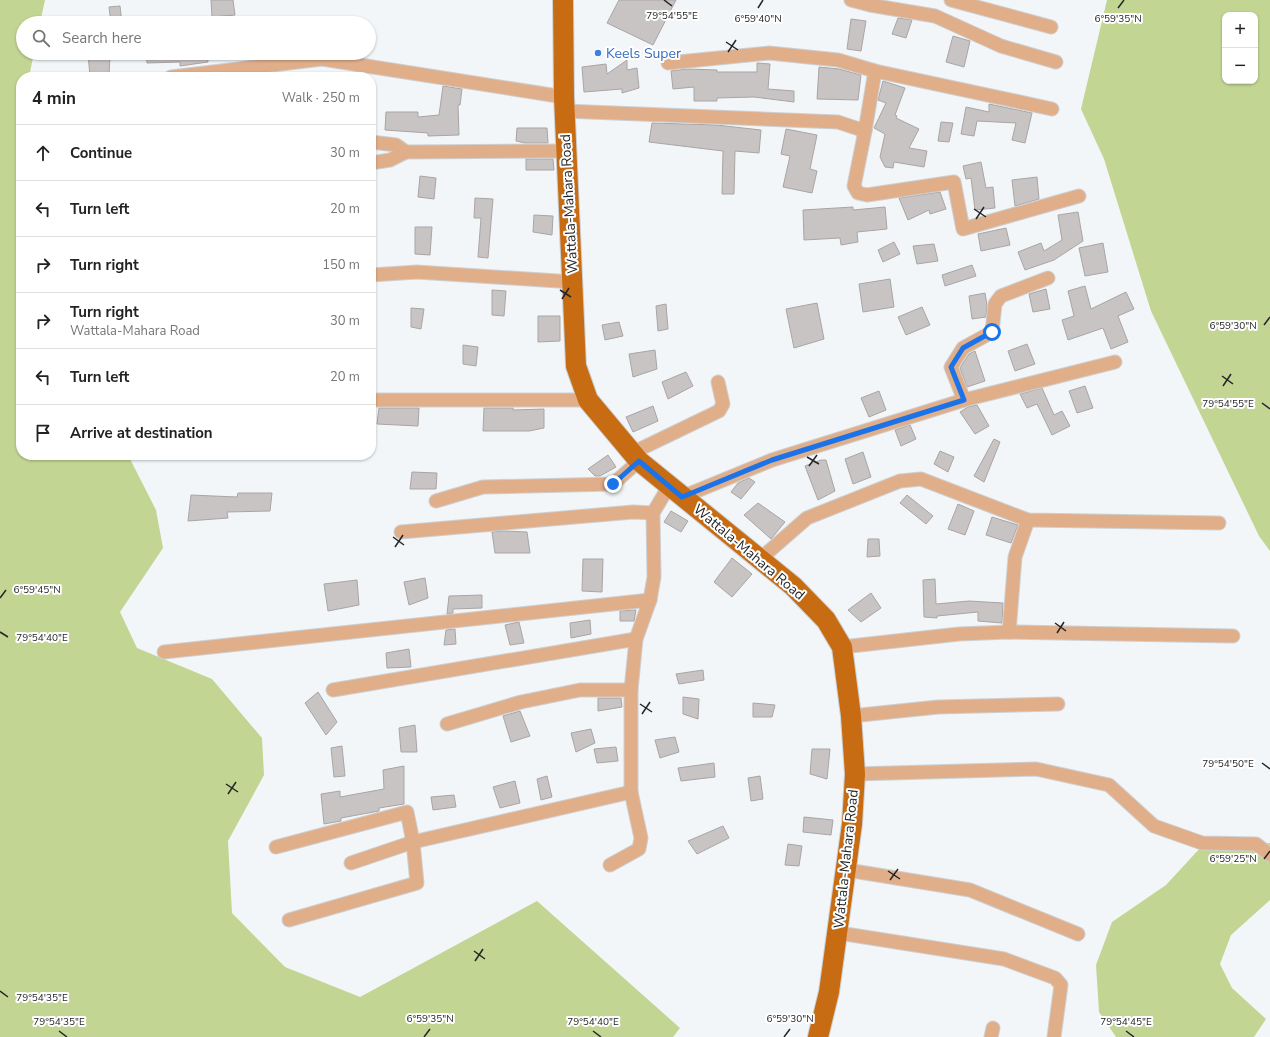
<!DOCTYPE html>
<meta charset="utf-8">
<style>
:root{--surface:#fff;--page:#f6f6f6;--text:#222;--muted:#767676;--line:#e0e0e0}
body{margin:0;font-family:"Nunito Sans",sans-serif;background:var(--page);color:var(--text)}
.controls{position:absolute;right:12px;top:12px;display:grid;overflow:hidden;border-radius:8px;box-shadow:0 1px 3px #0004}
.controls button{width:36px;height:36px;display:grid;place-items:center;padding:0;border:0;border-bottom:1px solid var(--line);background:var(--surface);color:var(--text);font:20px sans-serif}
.stop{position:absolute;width:12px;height:12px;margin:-9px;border:3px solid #1a73e8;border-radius:50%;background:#fff}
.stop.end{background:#1a73e8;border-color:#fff;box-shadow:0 1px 4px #0008}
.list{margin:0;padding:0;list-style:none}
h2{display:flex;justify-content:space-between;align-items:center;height:52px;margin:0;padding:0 16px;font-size:17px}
h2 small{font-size:13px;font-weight:400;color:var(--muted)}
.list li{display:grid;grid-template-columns:26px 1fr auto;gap:12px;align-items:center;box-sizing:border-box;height:56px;padding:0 16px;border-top:1px solid var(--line)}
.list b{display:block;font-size:15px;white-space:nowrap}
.list p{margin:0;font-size:13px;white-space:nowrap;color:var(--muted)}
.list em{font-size:13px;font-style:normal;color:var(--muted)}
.icon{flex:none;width:22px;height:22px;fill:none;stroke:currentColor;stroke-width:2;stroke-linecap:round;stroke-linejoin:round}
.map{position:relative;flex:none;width:1270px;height:1037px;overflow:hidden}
.search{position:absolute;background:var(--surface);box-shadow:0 1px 3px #0004;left:16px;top:16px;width:360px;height:44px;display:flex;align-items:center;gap:10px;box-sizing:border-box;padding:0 14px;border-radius:22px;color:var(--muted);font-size:15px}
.panel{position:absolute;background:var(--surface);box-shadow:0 1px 3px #0004;left:16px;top:72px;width:360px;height:388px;border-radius:16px}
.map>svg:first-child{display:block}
.green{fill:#c2d592;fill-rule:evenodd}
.building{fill:#c9c4c4;stroke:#aaa5a5}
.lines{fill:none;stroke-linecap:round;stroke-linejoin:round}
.minor-casing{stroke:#cdd0d3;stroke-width:15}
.primary-casing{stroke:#cdd0d3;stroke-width:22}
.minor{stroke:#e1ae8a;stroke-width:13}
.primary{stroke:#c86c14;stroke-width:20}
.route{stroke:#1a73e8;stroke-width:5}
.ticks{fill:none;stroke:#242526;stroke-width:1.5}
.shop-dot{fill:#3f7fe0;stroke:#fff;stroke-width:1.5}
.labels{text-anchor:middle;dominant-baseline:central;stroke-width:4;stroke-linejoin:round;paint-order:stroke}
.shop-label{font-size:14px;fill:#366cbe;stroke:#fff;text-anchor:start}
.street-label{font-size:14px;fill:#242526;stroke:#fff}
.ticks-label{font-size:10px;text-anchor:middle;fill:#242526;stroke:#fff;stroke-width:4;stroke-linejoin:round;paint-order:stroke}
</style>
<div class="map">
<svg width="1270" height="1037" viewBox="0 0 1270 1037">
<rect width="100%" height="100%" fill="#f2f6f9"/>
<g class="green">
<polygon points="0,0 45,0 40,23 23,23 23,53 34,53 29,77 21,77 21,455 128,455 156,510 163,548 120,612 137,648 212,679 262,738 264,775 228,841 232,913 285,967 360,997 537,901 680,1028 673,1037 0,1037"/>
<path d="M1107,0H1270V551L1259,536L1151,311L1104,159L1081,109ZM1225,15H1255V81H1225Z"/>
<polygon points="1270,843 1270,900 1231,935 1220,964 1232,988 1266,1019 1254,1037 1116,1037 1099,1012 1096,965 1112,922 1166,885 1202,846"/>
</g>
<g class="building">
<polygon points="211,0 233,0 235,15 212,17"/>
<polygon points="619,0 676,0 653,45 607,23"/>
<polygon points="120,6 122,23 111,23 109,7"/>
<polygon points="898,18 912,20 906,38 892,34"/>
<polygon points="851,19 866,21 861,51 847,49"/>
<polygon points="953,36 970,41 964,67 946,62"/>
<polygon points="88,53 110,53 109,77 90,77"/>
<polygon points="146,53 208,53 208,62 180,66 180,62 147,63"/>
<polygon points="627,60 627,70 637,68 639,88 622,93 622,89 584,92 582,67 606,64 607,74"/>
<polygon points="757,63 770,64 768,89 794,91 794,102 754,97 717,98 717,101 694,101 694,87 673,89 671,71 687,69 717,70 717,72 757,72"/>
<polygon points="819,67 839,69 861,75 858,100 817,99"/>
<polygon points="883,81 905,88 895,115 897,116 896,118 919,129 909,148 927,151 924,167 894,162 893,168 885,167 880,157 885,134 874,128 886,103 878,100"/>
<polygon points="443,86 462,89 460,105 458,105 459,135 428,136 428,133 385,130 386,112 418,112 418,117 439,115"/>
<polygon points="989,104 1032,113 1025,143 1012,140 1016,123 977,121 974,136 961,134 966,107 989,112"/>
<polygon points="941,122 953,123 949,142 938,141"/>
<polygon points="652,123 716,125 761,130 759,153 735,151 734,194 722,194 723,151 649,142"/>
<polygon points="517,128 547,128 548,143 525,143 516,141"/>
<polygon points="786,129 817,135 810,169 817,171 812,193 783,187 790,156 781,154"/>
<polygon points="526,159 553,159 554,170 526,170"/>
<polygon points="981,162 986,188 993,187 995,208 975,210 971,178 966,179 963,166"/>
<polygon points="420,176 436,178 434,199 418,197"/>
<polygon points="1037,177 1039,199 1015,206 1012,180"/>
<polygon points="940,192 946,209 930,214 929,210 908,220 899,198"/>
<polygon points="475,198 493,199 488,258 478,257 481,218 474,218"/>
<polygon points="853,207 853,210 885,207 887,229 857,232 858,242 841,245 840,238 804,240 803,210"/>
<polygon points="1078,212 1083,241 1054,260 1025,270 1018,252 1041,243 1044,251 1062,240 1058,215"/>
<polygon points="534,215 553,216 552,235 533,232"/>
<polygon points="415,227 432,227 430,255 415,254"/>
<polygon points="1006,228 1010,245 981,251 978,234"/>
<polygon points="894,242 900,254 883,262 878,250"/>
<polygon points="1103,243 1108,272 1085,276 1079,248"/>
<polygon points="934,244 938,261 917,264 913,246"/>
<polygon points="972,265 976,276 945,286 942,275"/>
<polygon points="890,279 894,307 863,312 859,284"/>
<polygon points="1085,286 1091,309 1126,292 1134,309 1118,316 1128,342 1111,349 1103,328 1068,340 1062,320 1074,316 1068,291"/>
<polygon points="1046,289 1050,309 1033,312 1029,294"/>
<polygon points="492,290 506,291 504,316 492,315"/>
<polygon points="985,293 987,305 986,317 972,319 969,296"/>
<polygon points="817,303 824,339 794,348 786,309"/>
<polygon points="666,304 668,329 658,331 656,306"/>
<polygon points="922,307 930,325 906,335 898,317"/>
<polygon points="411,308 424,309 421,329 411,327"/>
<polygon points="538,316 560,316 560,341 538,342"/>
<polygon points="619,322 623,336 605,340 602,325"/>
<polygon points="1027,344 1035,364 1015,371 1008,351"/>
<polygon points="463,345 478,347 476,366 463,364"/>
<polygon points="655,350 657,369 633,377 629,354"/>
<polygon points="975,351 985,381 967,387 960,368 969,354"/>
<polygon points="686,372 693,386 668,399 662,382"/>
<polygon points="1085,386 1093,408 1077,413 1069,391"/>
<polygon points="1042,388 1054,415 1062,411 1070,426 1052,435 1037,404 1027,408 1020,394"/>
<polygon points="879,391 886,410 869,417 861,398"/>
<polygon points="977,405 989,426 975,434 960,412 968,407"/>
<polygon points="653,406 658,421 633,432 626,417"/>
<polygon points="379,408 419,408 418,426 377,424"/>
<polygon points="484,408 513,408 513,410 544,409 544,428 529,431 483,431"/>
<polygon points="910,425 916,439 901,446 895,430"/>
<polygon points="994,439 1000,442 984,482 974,476"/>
<polygon points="940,451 954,457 948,472 934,464"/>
<polygon points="863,452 871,477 853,484 845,459"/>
<polygon points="608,455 616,467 600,476 595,476 588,469"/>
<polygon points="821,460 826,460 835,491 818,500 805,466"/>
<polygon points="412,472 437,473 436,489 410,489"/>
<polygon points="749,478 755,482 741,499 731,492 738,483"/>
<polygon points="238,493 272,493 270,511 227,512 228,518 188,521 191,495 237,497"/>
<polygon points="907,495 933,516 926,524 900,503"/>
<polygon points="758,503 785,522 771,539 744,515"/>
<polygon points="958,504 974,511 965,535 948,529"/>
<polygon points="671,511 688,521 681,532 664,522"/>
<polygon points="992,517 1018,525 1011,543 986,535"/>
<polygon points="504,531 527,532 530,553 495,553 492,532"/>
<polygon points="868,539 879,539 880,556 867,557"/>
<polygon points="732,558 752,574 732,597 714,582"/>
<polygon points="583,559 603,559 602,592 582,591"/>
<polygon points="425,578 428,598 409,605 404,582"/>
<polygon points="935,579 936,604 969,601 1003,603 1002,623 978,621 978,612 937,616 937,618 924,617 923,580"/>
<polygon points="357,580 359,605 328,611 324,584"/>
<polygon points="871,593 881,608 861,622 848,610"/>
<polygon points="482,595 482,608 453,609 453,613 447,614 449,596"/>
<polygon points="636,610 634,621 620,621 620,611"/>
<polygon points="590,620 591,634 571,638 570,623"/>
<polygon points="519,622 524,643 510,645 505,625"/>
<polygon points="455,629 456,644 444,645 446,630"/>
<polygon points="409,649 411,667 387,668 386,653"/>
<polygon points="703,670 704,680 679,684 676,674"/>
<polygon points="318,692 337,722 326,735 305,703"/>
<polygon points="683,697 699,699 698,719 683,714"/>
<polygon points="598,698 621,698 622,707 598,711"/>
<polygon points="753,703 775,705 772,717 753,717"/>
<polygon points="520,711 530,736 511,742 503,716"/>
<polygon points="415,725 417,752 401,752 399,728"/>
<polygon points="591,729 595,743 576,752 571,733"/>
<polygon points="675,737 679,752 660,758 655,740"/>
<polygon points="342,746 345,776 334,777 331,748"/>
<polygon points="616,747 618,761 597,763 594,749"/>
<polygon points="812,749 830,749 827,779 810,774"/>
<polygon points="714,763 715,777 681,781 678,768"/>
<polygon points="404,766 404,804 379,808 379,811 341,818 341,821 324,824 321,794 340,791 340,797 384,789 383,770"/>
<polygon points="547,776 552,797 541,800 537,779"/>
<polygon points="760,776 763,799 751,801 748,778"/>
<polygon points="515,781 520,803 500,808 493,787"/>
<polygon points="454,795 456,807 433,810 431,797"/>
<polygon points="804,817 833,820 831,835 803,832"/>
<polygon points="723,826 729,838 697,854 688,841"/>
<polygon points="788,844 802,846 799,866 785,865"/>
</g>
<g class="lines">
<g class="minor-casing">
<g id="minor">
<polyline points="851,0 870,5 935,16 1001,46 1056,62"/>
<polyline points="951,0 1051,27"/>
<polyline points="668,63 769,53 838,60 875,71"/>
<polyline points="171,77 322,59 564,97"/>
<polyline points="564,111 838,122 865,131 875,71 1052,109"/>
<polyline points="865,131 854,186 858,193 867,195 954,182 963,229 1079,196"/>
<polyline points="371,142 396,145 406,152"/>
<polyline points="371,163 390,160 406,152 567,151"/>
<polyline points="371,275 417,272 573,282"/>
<polyline points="371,400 588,400"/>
<polyline points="964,400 951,367 963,348 992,332 995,304 1001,296 1048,278"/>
<polyline points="632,453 719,411 723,404 718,382"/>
<polyline points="682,497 772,460 964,400 1115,362"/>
<polyline points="436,501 483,487 613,484 639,461"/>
<polyline points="401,532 633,512 653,513"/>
<polyline points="760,559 807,518 900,481 921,479 1028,520 1219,523"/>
<polyline points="1009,632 1015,557 1028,520"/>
<polyline points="842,647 959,634 1009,632 1233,636"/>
<polyline points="164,652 650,600"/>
<polyline points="333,690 636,639"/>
<polyline points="851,716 938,707 1058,704"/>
<polyline points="447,724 521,702 580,690 631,690"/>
<polyline points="855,774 1036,769 1109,785 1154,826 1202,843 1256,844 1270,855"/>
<polyline points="276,847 407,812 413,842 417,883 289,920"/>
<polyline points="351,863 413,842 631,792"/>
<polyline points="610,865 639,849 641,838 631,792 631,690 636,639 650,600 654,577 653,513 669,486"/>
<polyline points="847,870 970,890 1078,934"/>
<polyline points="839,933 1004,959 1055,978 1061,985 1054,1037"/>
<polyline points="991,1037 993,1028"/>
</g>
</g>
<g class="primary-casing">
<polyline id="primary" points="563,0 564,97 576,366 588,400 639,461 793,586 826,620 842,647 851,716 855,774 852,824 829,992 818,1037"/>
</g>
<use href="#minor" class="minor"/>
<use href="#primary" class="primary"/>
</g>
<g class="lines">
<polyline class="route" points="613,484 639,461 682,497 772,460 964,400 951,367 963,348 992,332"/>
</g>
<path class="ticks" d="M664,0L672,6M758,8L763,0M1118,8L1124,0M726,42L738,50M728,52L736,40M974,209L986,217M976,219L984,207M560,290L571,297M562,299L569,288M1264,325L1270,317M1222,376L1233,384M1223,386L1231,374M1262,403L1270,409M807,457L819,464M809,466L817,455M393,537L404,545M395,547L403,535M0,598L6,590M1055,623L1066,631M0,632L8,637M1057,633L1064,622M640,704L652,712M642,714L650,702M1262,763L1270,769M226,784L238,792M228,794L236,782M1264,859L1270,851M888,871L900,879M890,880L898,869M474,951L485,959M475,961L483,949M0,991L8,997M59,1031L67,1037M593,1031L601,1037M1126,1031L1134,1037M424,1037L430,1029M784,1037L790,1029"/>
<circle class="shop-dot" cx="598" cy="53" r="4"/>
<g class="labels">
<g class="shop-label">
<text x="606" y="53">Keels Super</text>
</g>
<g class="street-label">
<text transform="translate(569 204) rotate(-93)">Wattala-Mahara Road</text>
<text transform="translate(749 552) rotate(40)">Wattala-Mahara Road</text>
<text transform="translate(846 859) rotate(-84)">Wattala-Mahara Road</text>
</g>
</g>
<g class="ticks-label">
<text x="672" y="19">79°54'55"E</text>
<text x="758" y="22">6°59'40"N</text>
<text x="1118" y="22">6°59'35"N</text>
<text x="1233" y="329">6°59'30"N</text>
<text x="1228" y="407">79°54'55"E</text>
<text x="37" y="593">6°59'45"N</text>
<text x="42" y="641">79°54'40"E</text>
<text x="1228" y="767">79°54'50"E</text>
<text x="1233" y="862">6°59'25"N</text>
<text x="42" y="1001">79°54'35"E</text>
<text x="430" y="1022">6°59'35"N</text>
<text x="790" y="1022">6°59'30"N</text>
<text x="59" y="1025">79°54'35"E</text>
<text x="593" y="1025">79°54'40"E</text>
<text x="1126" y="1025">79°54'45"E</text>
</g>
</svg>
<div class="controls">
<button>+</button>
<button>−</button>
</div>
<div class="stop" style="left:992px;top:332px"></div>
<div class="stop end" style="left:613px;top:484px"></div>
<div class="search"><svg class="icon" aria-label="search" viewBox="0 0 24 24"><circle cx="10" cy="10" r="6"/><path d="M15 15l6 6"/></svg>Search here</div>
<section class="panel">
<h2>4 min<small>Walk · 250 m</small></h2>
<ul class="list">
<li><svg class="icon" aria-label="ahead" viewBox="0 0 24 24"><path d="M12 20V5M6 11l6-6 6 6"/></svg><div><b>Continue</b></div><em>30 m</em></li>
<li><svg class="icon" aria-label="left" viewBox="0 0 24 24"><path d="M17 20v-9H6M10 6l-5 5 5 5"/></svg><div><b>Turn left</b></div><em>20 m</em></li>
<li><svg class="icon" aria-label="right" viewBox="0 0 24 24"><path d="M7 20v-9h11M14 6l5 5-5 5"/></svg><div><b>Turn right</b></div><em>150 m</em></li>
<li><svg class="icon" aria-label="right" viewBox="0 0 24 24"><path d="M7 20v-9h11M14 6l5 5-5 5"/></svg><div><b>Turn right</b><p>Wattala-Mahara Road</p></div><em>30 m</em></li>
<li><svg class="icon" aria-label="left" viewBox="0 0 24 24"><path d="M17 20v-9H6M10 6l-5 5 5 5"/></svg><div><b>Turn left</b></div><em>20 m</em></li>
<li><svg class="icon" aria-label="arrive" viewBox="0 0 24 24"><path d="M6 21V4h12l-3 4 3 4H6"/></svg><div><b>Arrive at destination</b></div></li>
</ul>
</section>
</div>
